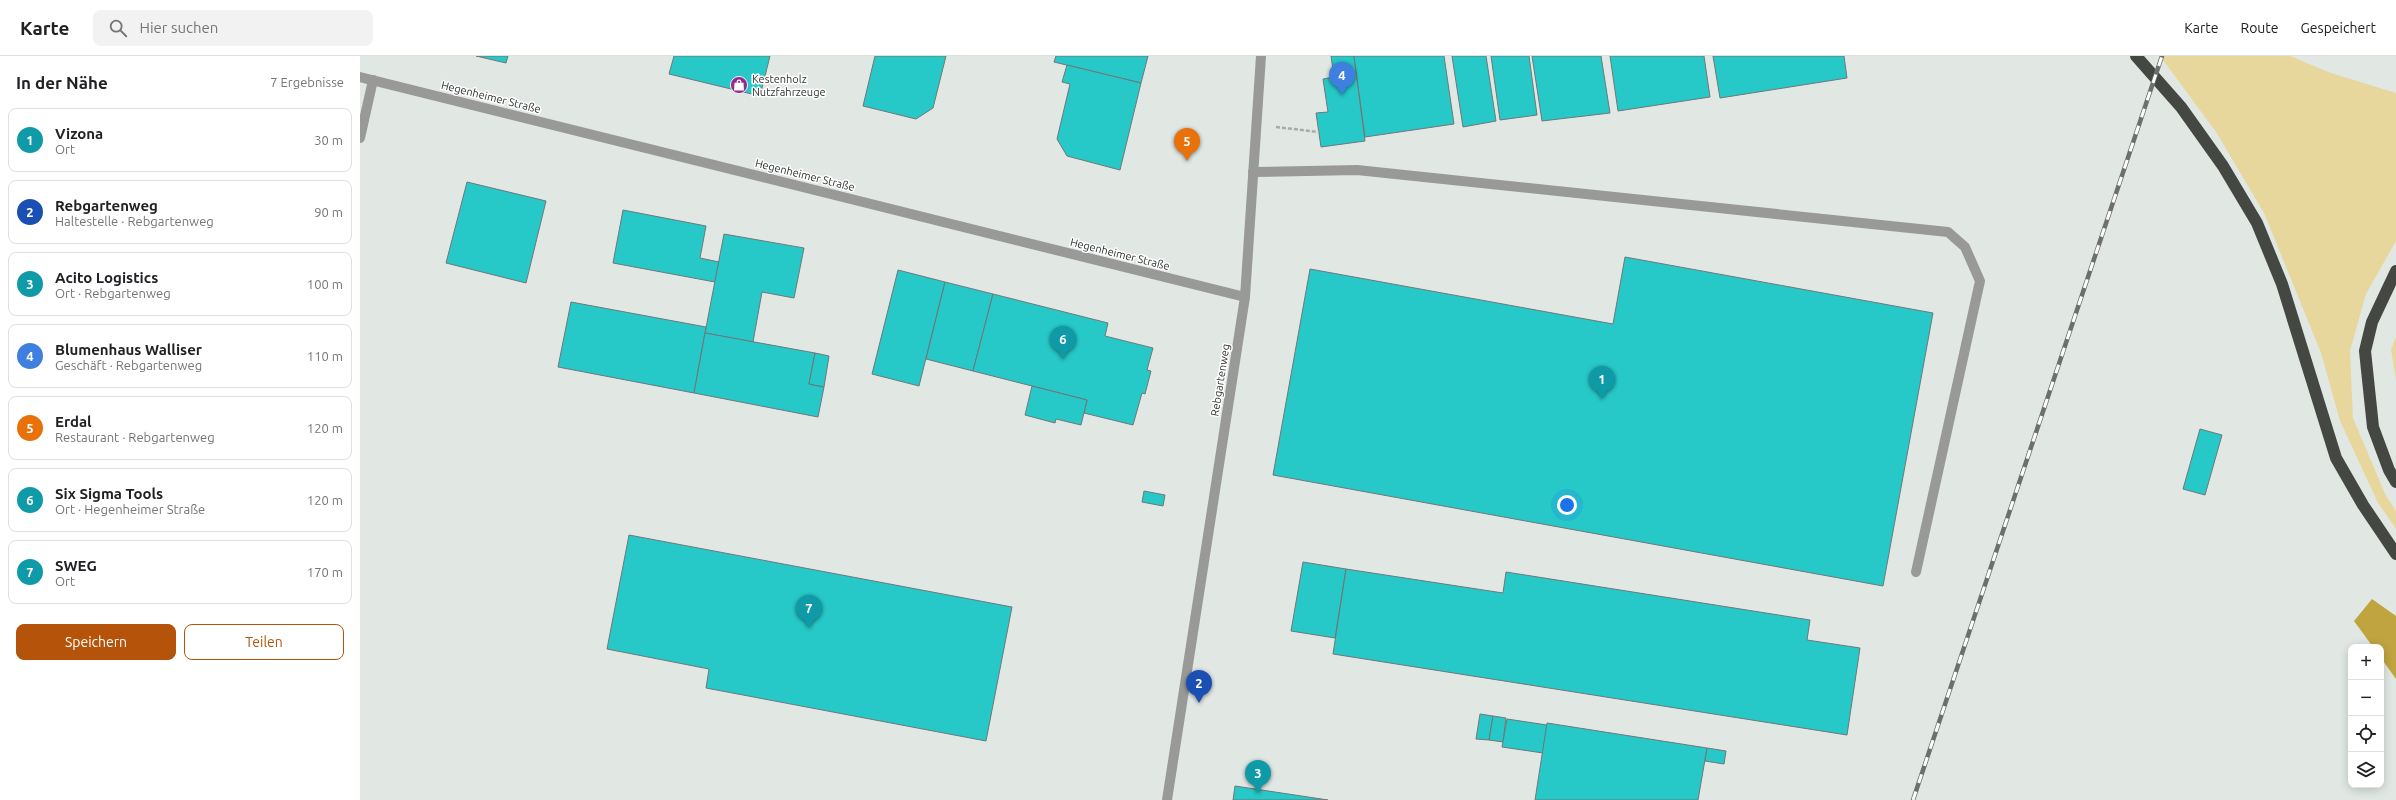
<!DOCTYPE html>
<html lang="de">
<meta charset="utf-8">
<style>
:root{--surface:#fff;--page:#f2f2f2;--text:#202124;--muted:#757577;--line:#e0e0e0;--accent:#b45309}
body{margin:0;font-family:Ubuntu,sans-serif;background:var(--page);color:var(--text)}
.controls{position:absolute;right:12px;bottom:12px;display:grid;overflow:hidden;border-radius:8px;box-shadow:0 2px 10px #0003}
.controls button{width:36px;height:36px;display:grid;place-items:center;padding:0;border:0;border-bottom:1px solid var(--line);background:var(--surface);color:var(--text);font:20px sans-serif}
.you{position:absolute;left:1207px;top:449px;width:14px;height:14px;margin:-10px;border:3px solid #fff;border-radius:50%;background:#1a73e8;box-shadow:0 0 0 6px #1a73e833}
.badge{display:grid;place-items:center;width:26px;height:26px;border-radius:50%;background:var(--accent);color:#fff;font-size:13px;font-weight:700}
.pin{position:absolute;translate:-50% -33px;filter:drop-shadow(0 1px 2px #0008)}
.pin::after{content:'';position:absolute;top:21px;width:14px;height:12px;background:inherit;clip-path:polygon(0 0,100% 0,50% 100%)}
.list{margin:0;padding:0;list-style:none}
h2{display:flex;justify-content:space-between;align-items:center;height:52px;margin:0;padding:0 16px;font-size:17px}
h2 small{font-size:13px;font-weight:400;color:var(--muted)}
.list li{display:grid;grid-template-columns:26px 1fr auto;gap:12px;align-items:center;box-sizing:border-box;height:64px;margin:0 8px 8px;padding:0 8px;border:1px solid var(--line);border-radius:8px}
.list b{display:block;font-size:15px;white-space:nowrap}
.list p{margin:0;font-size:13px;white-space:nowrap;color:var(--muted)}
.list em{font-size:13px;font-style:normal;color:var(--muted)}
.actions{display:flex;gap:8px;padding:12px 16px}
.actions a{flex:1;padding:9px 0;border:1px solid var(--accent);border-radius:8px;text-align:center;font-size:14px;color:var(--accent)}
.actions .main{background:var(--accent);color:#fff}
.icon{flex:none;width:22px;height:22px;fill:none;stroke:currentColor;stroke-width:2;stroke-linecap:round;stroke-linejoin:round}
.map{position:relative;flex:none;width:2036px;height:744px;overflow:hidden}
header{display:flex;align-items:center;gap:24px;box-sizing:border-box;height:56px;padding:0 20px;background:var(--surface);border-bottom:1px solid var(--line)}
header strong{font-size:19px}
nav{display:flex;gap:22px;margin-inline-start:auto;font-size:14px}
.search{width:280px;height:36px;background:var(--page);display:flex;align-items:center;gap:10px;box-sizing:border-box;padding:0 14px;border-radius:8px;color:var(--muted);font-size:15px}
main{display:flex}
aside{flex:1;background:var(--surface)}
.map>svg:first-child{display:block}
.green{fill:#e8d79d}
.forest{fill:#bfa43f}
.building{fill:#27c8c8;stroke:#707777}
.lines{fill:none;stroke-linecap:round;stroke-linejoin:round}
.path{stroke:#a5aba8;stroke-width:2.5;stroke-dasharray:4 2;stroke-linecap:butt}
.minor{stroke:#999a97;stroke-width:10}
.highway{stroke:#444742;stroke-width:12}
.rail-casing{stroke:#6b6f6d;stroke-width:4.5}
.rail{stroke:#fff;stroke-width:3;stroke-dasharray:9;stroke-linecap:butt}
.labels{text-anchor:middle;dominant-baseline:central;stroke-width:3;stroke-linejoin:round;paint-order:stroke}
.poi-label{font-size:11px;fill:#313433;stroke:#fff;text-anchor:start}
.street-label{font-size:11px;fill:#313433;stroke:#fff}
</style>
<header>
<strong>Karte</strong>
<div class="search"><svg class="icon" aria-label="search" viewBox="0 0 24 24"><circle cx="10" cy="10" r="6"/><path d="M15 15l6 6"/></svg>Hier suchen</div>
<nav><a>Karte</a><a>Route</a><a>Gespeichert</a></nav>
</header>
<main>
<aside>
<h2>In der Nähe<small>7 Ergebnisse</small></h2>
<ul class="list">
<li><span class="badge" style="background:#0f9aa8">1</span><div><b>Vizona</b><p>Ort</p></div><em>30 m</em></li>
<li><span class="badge" style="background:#1a4fb4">2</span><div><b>Rebgartenweg</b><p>Haltestelle · Rebgartenweg</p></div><em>90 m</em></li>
<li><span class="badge" style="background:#0f9aa8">3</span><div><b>Acito Logistics</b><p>Ort · Rebgartenweg</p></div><em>100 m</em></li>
<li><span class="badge" style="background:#3f7fe0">4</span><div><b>Blumenhaus Walliser</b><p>Geschäft · Rebgartenweg</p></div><em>110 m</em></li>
<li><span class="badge" style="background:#e8710a">5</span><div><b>Erdal</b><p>Restaurant · Rebgartenweg</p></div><em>120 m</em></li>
<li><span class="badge" style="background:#0f9aa8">6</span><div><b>Six Sigma Tools</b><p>Ort · Hegenheimer Straße</p></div><em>120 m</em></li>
<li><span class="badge" style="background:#0f9aa8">7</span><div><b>SWEG</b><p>Ort</p></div><em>170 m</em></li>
</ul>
<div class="actions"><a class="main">Speichern</a><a>Teilen</a></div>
</aside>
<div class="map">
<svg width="2036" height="744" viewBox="0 0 2036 744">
<rect width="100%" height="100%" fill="#e1e8e4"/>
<g class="green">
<polygon points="1800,0 1930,0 1971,17 2036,37 2036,185 2006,238 1990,295 1993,362 2026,440 2036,455 2036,473 2018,447 1980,365 1961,297 1904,157 1856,76"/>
<polygon points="2036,281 2036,325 2031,293"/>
</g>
<polygon class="forest" points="2012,543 2036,560 2036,623 2021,602 2021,591 2013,591 1994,565"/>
<g class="building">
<polygon points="116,0 148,0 146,7"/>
<polygon points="314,0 410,0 400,40 309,18"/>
<polygon points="515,0 586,0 573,52 556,63 503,50"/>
<polygon points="696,0 788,0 781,27 694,6"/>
<polygon points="971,0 994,0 1005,85 961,91 956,57 968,56 963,23 974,21"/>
<polygon points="994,0 1084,0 1094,68 1005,81"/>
<polygon points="1092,0 1126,0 1136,65 1103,71"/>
<polygon points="1131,0 1169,0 1177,59 1140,64"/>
<polygon points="1172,0 1241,0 1250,57 1182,65"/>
<polygon points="1250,0 1344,0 1350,41 1258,55"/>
<polygon points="1353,0 1484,0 1487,22 1360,42"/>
<polygon points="707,9 781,27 760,114 707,100 697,83 710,28 702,26"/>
<polygon points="107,126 186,145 166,227 86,207"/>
<polygon points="263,154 346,170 340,202 359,206 355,226 253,207"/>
<polygon points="364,178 444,192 434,242 402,236 393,286 345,277"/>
<polygon points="1265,201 1573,257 1523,530 913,419 950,213 1253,268"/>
<polygon points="538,214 585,226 559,330 512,318"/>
<polygon points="585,226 633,238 613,315 566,303"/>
<polygon points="633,238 748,267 745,280 793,292 787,314 791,315 785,338 782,337 773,369 724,357 727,344 613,315"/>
<polygon points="211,246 346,271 334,337 198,311"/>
<polygon points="345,277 455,297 449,328 464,331 458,361 334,337"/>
<polygon points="455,297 469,300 464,331 449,328"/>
<polygon points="672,330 727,344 721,369 696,363 695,367 665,359"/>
<polygon points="1840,373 1862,379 1845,439 1823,433"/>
<polygon points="784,435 805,439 803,450 782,446"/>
<polygon points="269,479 652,551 626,685 346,632 349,613 247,593"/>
<polygon points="943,506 986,513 975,582 931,575"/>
<polygon points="986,513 1143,537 1146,516 1450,564 1447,584 1500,592 1487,679 973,598"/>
<polygon points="1120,658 1133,660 1129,684 1116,683"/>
<polygon points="1133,660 1146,662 1143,686 1129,684"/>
<polygon points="1147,663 1187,669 1183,697 1142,691"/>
<polygon points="1187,667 1347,692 1338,744 1175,744"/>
<polygon points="1347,692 1366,695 1364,708 1345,705"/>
<polygon points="875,730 968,744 873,744"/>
</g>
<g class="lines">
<polyline class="path" points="916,71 959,76"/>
<g class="minor">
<polyline points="0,21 885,241"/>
<polyline points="0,82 13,24"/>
<polyline points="893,116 997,114 1588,176 1605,191 1620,225 1556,516"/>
<polyline points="807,744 885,241 901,0"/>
</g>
<g class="highway">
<polyline points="1776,0 1821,51 1863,110 1897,167 1922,228 1976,402 2003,449 2036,498"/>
<polyline points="2036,215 2012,266 2005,295 2013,371 2029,414 2036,426"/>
</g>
<g class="rail-casing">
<polyline id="rail" points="1553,744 1802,0"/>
</g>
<use href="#rail" class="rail"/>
</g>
<defs>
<g id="shop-disc" transform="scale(0.9)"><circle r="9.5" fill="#932a8e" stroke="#fff"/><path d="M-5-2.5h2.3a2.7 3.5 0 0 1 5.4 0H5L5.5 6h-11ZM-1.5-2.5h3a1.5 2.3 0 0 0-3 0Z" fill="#fff"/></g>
</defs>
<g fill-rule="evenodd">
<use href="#shop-disc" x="379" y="29"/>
</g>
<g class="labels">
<g class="poi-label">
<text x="392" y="23">Kestenholz<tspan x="392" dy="13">Nutzfahrzeuge</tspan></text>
</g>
<g class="street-label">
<text transform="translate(131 41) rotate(14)">Hegenheimer Straße</text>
<text transform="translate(445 119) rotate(14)">Hegenheimer Straße</text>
<text transform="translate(760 198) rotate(14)">Hegenheimer Straße</text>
<text transform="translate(860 324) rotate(-81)">Rebgartenweg</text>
</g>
</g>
</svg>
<div class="controls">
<button>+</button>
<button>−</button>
<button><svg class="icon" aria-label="locate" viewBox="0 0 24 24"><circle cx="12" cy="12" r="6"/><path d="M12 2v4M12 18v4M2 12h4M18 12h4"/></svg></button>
<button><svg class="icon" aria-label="layers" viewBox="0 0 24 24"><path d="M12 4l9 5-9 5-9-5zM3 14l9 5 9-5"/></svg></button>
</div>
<div class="you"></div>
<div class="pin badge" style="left:1242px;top:343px;background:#0f9aa8">1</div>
<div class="pin badge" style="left:839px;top:647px;background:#1a4fb4">2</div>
<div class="pin badge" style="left:898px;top:737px;background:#0f9aa8">3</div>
<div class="pin badge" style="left:982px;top:39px;background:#3f7fe0">4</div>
<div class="pin badge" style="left:827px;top:105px;background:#e8710a">5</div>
<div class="pin badge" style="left:703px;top:303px;background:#0f9aa8">6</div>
<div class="pin badge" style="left:449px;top:572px;background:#0f9aa8">7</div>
</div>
</main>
